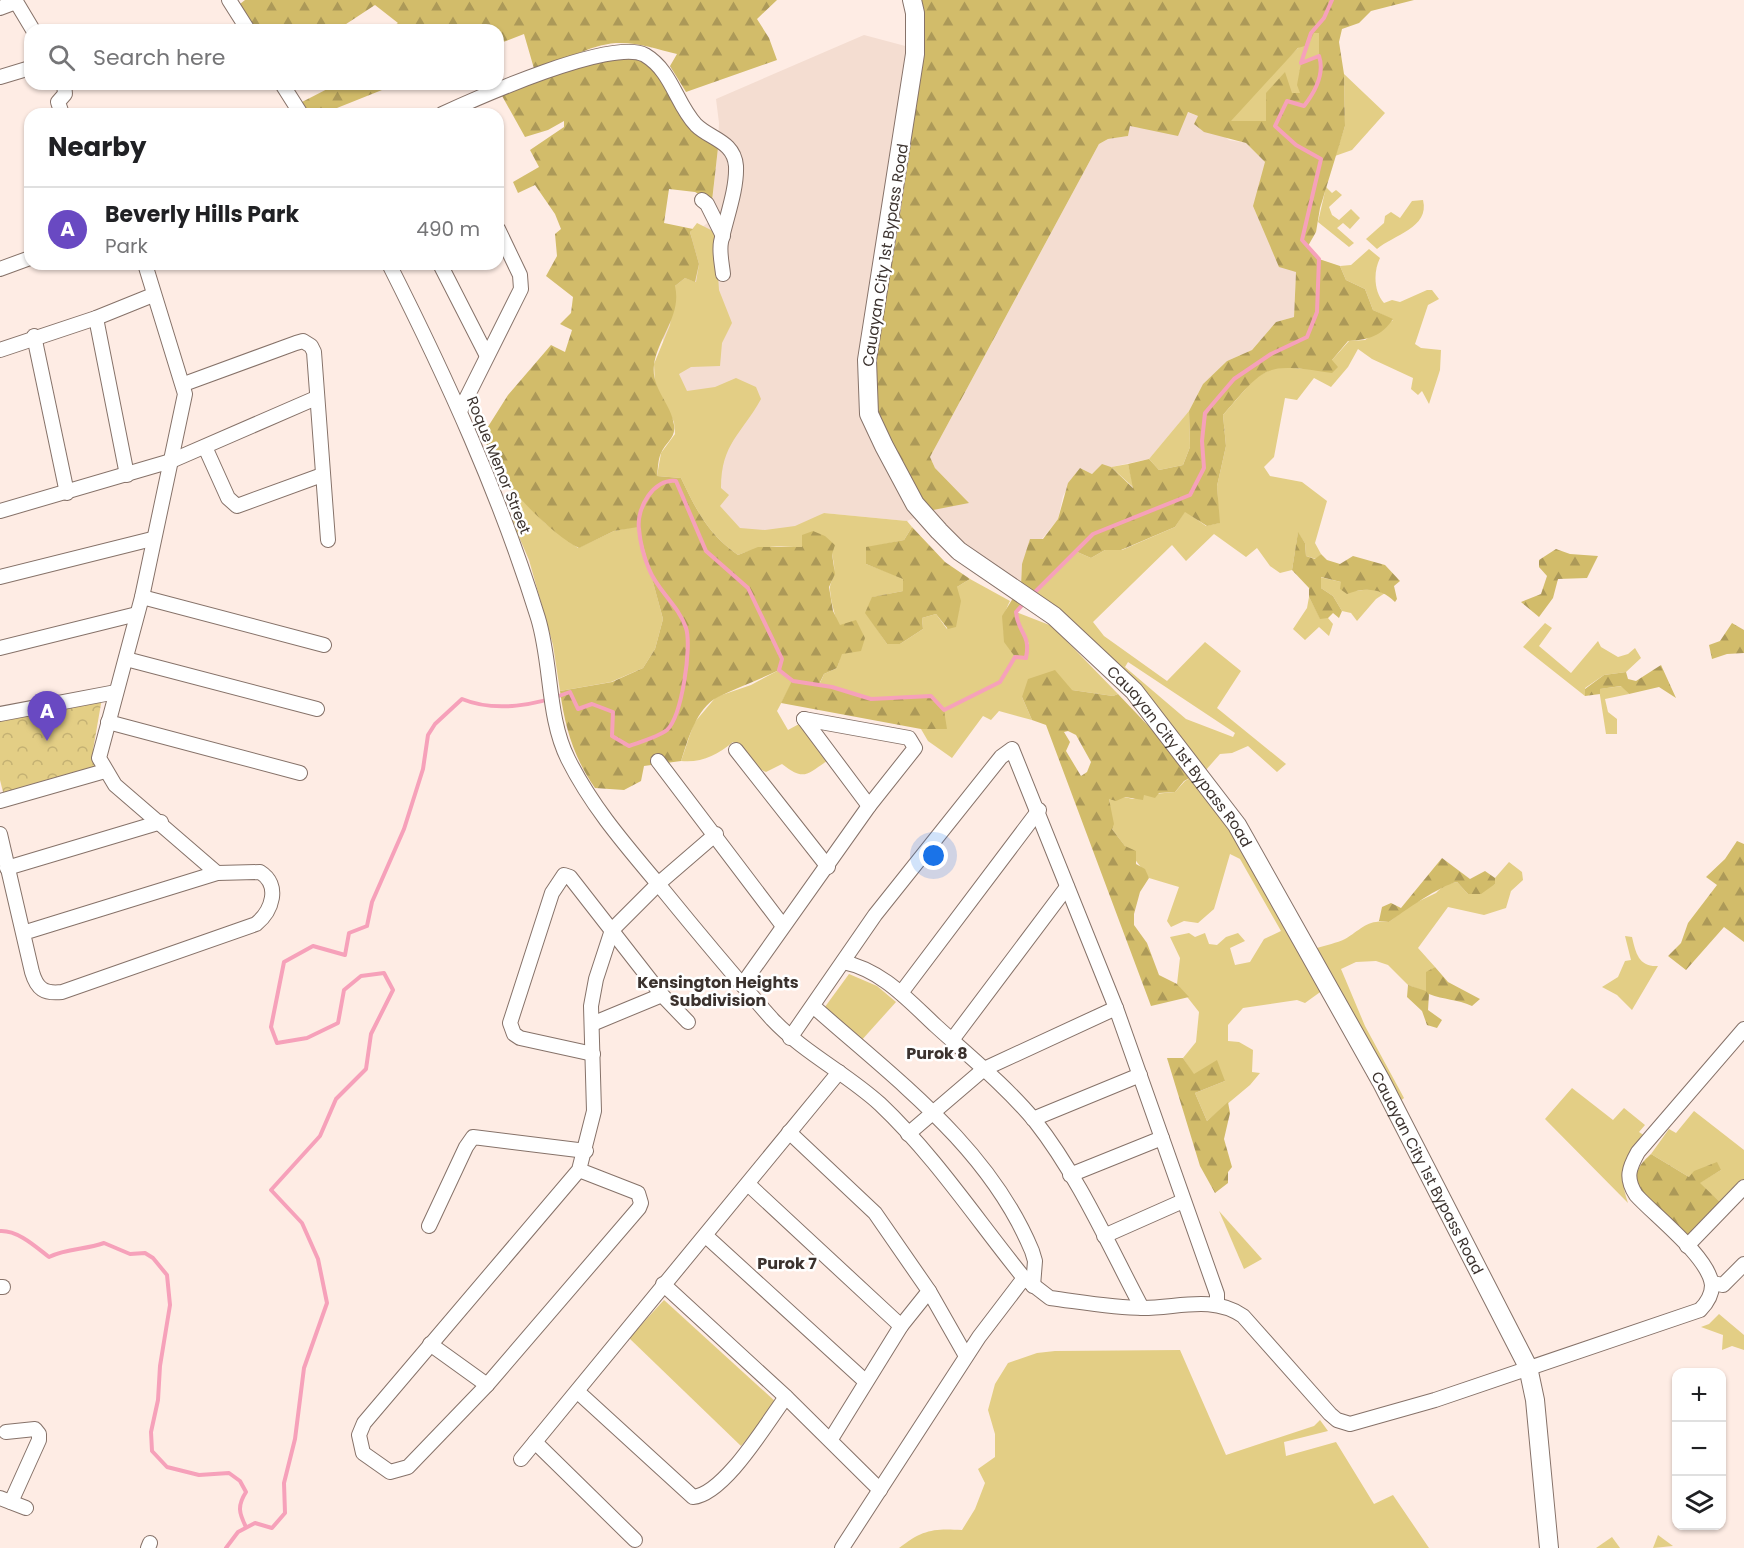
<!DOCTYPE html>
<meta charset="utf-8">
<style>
:root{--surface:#fff;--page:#f2f2f2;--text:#202124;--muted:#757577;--line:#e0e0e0;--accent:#6949c2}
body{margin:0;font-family:Poppins,sans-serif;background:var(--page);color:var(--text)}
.controls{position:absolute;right:18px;bottom:18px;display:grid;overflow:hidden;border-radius:12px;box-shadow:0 2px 4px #0004}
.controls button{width:54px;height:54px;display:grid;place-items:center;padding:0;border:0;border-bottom:2px solid var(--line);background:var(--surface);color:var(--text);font:30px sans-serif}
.you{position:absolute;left:934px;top:856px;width:21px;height:21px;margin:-15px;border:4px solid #fff;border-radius:50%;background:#1a73e8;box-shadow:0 0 0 9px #1a73e833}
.badge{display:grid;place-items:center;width:39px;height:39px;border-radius:50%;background:var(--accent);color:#fff;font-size:20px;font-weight:700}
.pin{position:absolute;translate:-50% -50px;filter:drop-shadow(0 2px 3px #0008)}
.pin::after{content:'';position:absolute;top:32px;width:21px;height:18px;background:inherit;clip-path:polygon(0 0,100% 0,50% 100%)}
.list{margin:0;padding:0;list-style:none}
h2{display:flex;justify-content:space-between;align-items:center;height:78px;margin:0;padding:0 24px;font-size:26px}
h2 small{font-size:20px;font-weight:400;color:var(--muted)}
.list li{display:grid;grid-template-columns:39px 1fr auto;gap:18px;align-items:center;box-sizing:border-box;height:84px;padding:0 24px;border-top:2px solid var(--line)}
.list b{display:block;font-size:22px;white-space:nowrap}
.list p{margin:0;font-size:20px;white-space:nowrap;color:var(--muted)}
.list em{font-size:20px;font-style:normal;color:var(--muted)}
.icon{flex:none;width:33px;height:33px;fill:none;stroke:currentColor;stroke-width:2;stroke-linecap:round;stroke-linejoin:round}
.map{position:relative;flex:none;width:1744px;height:1548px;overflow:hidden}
.search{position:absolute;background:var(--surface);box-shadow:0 2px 4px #0004;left:24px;top:24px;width:480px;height:66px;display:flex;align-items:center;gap:15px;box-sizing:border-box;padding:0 21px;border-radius:18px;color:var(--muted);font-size:22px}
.panel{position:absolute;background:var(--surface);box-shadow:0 2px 4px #0004;left:24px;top:108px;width:480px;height:162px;border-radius:18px}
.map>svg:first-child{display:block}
.built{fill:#f4ddd1}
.grass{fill:#e3ce85;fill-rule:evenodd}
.forest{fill:url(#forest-firs);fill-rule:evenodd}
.park{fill:url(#park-crowns)}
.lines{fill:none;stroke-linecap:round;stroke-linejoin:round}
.stream{stroke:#f6a1ba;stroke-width:4}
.minor-casing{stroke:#867269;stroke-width:16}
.major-casing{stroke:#867269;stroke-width:20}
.minor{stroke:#fff;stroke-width:14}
.major{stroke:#fff;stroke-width:18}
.labels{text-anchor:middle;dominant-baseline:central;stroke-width:5;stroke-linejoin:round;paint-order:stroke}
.street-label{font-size:15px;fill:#3b322e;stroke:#fff}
.neighbourhood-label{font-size:16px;font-weight:bold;fill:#3b322e;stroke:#fff}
</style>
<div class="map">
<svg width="1744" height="1548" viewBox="0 0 1744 1548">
<defs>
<pattern id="forest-firs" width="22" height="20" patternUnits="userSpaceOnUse" patternTransform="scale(1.5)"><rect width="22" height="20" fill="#d2bc6a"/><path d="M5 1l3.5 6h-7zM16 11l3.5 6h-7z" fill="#ac9958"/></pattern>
<pattern id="park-crowns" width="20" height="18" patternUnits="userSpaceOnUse" patternTransform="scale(1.5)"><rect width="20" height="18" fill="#e3ce85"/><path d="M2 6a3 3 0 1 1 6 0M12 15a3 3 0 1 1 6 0" fill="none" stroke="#c4b173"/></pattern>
</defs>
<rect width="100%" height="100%" fill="#feece4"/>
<polygon class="built" points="864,35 924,51 898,228 874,361 879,418 969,503 935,468 930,457 1099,144 1108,139 1128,136 1130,126 1140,128 1187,112 1198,116 1229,140 1246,143 1265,162 1296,272 1294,317 1276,322 1252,350 1227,361 1203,384 1189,411 1149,459 1111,467 1102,465 1092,474 1080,468 1063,496 1058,519 1022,564 1021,585 963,551 928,512 907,521 824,513 794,530 743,537 711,522 661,332 692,235 710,221 718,148 719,123 716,99"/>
<g class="grass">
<polygon points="1314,33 1319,33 1319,56 1301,62 1300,93 1267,93 1266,121 1230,121 1268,77"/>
<polygon points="1344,74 1385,113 1352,150 1335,156 1345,126"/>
<polygon points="1326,187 1332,193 1336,190 1342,195 1329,207 1332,215 1339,220 1351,209 1360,218 1350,229 1343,223 1337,228 1354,243 1349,247 1318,222"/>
<path d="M1423,200C1430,228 1393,235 1377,249L1366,239L1384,223L1385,216L1391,212L1400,218L1412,201Z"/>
<path d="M697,223L715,232L719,290L732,323L722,343L720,366L691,367L679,374L687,391L715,387L736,378L756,387L761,399C742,434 721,443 721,488L729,495L720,506L740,528L765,530L795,526L824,513L907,521L912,527L904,540L866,548V564L903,578V591L873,597L866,613L887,644H900L923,629L922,618L936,614L947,629L957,587L970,579L1010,601C999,622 1002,638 1015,657L1029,644L1017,621L1016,612L1052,626L1118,694L1113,696L1072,690L1022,697L1032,720L999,711L991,720L983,716L952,758L928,741L921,729H947L902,696L871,699L819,685L824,674L837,668C849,637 832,619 830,590C829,584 834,579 834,572C835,566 833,560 832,554C800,546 769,542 738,555C707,533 697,511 681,478L657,476L661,453L675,434L674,422L655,386L654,364L670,325L675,286L685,278L696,282L699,264L690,232Z"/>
<path d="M1369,249L1380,258C1373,272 1374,292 1384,303L1392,300L1400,302L1427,290H1432L1439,299L1428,305L1415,344L1421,348L1441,350L1440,370L1429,404L1422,391L1418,395L1411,389L1413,378L1372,359L1358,349L1348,367L1331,387L1314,378L1297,400L1285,398L1274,457L1264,467L1270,476L1302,482L1327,501L1315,543L1321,554L1316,559L1306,556L1305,543L1298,533L1292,570L1280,573L1270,566L1257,548L1246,557L1214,534L1186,561L1172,545L1093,622L1104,636L1167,681L1205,642L1241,671L1217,708L1286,764L1277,772L1248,746L1232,753L1220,754L1205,771L1031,596L1075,551L1091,558L1105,550H1122L1175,527L1185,511L1206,526L1219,523L1217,486L1226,446L1223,415L1256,377L1278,366L1302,369L1332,360L1349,341L1365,340L1393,320L1373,310L1365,289L1346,280L1340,266L1351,265ZM1128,662L1235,733L1233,737L1186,719L1125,667Z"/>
<polygon points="1189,411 1190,447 1183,465 1159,470 1149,459"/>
<polygon points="1128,464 1134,488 1111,467"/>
<polygon points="510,486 545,523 578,548 614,531 638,526 663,619 655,649 643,668 611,682 560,691 553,645 529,560 513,523"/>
<polygon points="1320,577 1341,582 1355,591 1371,589 1385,593 1376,599 1357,621 1351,613 1342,611 1333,596 1321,588"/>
<polygon points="1309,597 1320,618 1328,618 1333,624 1329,636 1319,627 1305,640 1293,629 1307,608"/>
<polygon points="1545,623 1552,628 1539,646 1571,673 1598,641 1601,647 1618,657 1628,654 1635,648 1641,658 1626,672 1604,675 1585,688 1585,696 1523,647"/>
<path d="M779,670L793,681L777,711L788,730L799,724L827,761C806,775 804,781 782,764L766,772L757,768L733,742C717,755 702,763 681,761L694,723L716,697L751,685Z"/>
<polygon points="1622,686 1629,694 1605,699 1608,712 1617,719 1617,734 1606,734 1599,689"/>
<polygon points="1195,775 1227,818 1323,990 1305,1003 1297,1000 1243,1008 1228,1025 1228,1041 1239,1042 1253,1050 1252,1072 1260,1073 1250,1085 1207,1121 1195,1093 1225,1081 1193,1074 1183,1058 1196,1042 1199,1012 1177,984 1180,958 1170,937 1189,933 1195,937 1205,933 1209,944 1217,945 1226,937 1238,933 1245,941 1230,948 1235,965 1250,962 1264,939 1281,931 1240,859 1230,854 1214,909 1198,923 1184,921 1171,927 1167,921 1179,887 1149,878 1112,829 1109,798 1124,797 1133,799 1144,795 1175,792 1185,781"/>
<path d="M1509,862L1522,872L1523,880L1511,891L1506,908L1484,915L1448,907L1418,948L1435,967L1426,973V992L1408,985L1388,965L1376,961L1356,962L1341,969L1365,1026L1404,1098L1399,1102L1330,976L1317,948C1326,945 1337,943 1345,939C1362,929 1367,919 1389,922L1409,906L1436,893L1444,885L1457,882L1468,894L1495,884V878Z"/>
<path d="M1625,936L1632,937C1636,954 1639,967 1658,966L1632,1010L1617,995L1602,987L1618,977L1625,961L1631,960Z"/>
<polygon points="849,974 877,986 896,1002 860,1042 822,1011"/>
<path d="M1572,1088L1613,1120L1624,1108L1645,1125L1639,1132L1648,1138C1628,1163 1617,1170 1628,1203L1545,1119Z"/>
<polygon points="1694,1111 1744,1150 1744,1179 1722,1204 1699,1183 1721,1170 1689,1177 1651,1154 1669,1129 1676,1133"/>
<polygon points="1219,1211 1262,1259 1244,1269"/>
<polygon points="664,1300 777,1403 741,1446 629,1338"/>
<polygon points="1719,1314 1744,1335 1744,1350 1732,1346 1722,1350 1723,1335 1701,1327 1709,1324"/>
<path d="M1180,1350L1226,1455L1314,1426L1320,1420L1328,1431L1284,1442L1286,1456L1336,1442L1374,1504L1393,1495L1429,1548H899C922,1530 933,1528 962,1530L975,1509L985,1483L978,1469L995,1457V1434L988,1410L995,1384L1008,1363L1037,1353L1055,1351Z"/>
<polygon points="1658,1535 1673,1546 1653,1548"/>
<polygon points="1612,1537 1620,1548 1596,1548"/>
</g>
<g class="forest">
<path d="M245,0H777L757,19L769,38L777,60L686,92L670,66L677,54C657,49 637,42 616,43C589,45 561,62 535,72L524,34L498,44V30H387L398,23L375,5L337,30H256L240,4Z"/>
<path d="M921,0H1414L1371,11L1359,23L1342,29L1339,42L1344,74L1345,126L1320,208L1316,232L1308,246L1319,259L1340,266L1346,280L1365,289L1373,310L1393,319C1382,336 1368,340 1348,341L1332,360L1338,367L1332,373C1264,363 1267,364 1223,415L1226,446L1217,486L1220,523L1207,526L1185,512L1175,527L1121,550H1105L1091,558L1075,551L1017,612C1018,634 1031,633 1026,658L1015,657L1004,642L1002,616L1021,585L1022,564L1030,539H1043L1058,519L1068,483L1080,468L1092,474L1102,464L1111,467L1133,488L1128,464L1149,459L1159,470L1183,465L1190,447L1189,411L1203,384L1227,361L1252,350L1276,322L1294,317L1296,272L1279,267L1253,206L1265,162L1246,143L1204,132L1194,124L1198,116L1188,112L1178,136L1130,126L1128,136L1108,139L1099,144L930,457L935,468L969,503L928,511L879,418L874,361L898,228L924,51V9ZM1314,33H1319V56L1301,63L1297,85L1300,93H1292L1285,72L1266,93V121H1231L1298,48L1308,45Z"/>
<path d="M634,55L662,74L699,132L718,148L712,201L695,192L669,189L664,223L693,229L690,232L699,264L695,282L685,278L675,286C682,315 658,337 654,365C651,389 671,403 674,425C676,438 666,442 661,453C658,459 658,469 657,476L681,478C697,511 707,533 738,555L758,547H802V535L813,531L825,536L835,545L832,554L835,574L829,587L833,611L840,625L856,620L865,638L861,651L842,654L837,668L824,674L819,684L871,699L931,696L944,710L947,729H921L781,703L792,681L779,670C759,680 738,687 718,697C696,708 688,740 681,761L644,766L641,781L624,790L595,788C574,758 565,728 560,691L612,682L643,668L655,649L663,619L638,527L614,531L579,548C552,535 501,483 490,456C487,449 486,440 484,433L508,395L551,345L565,352L572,330L560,324L571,313L573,297L546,276L557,256L555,234L561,229L555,214L535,185L518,193L513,182L539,167L530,150L564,127V121L548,130L525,137L501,94L590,62Z"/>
<polygon points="337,84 397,84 322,114 310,114 302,102"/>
<polygon points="912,527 945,562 970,579 957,587 961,601 956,627 948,629 936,614 922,618 923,629 900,644 887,644 865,613 872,597 903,591 903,579 866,564 866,547 904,540"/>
<path d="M1298,532L1305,543L1306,556L1315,559L1321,554L1327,560L1340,564L1353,556L1385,565L1400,581L1394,586L1397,599L1395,602C1381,588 1365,587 1347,594L1340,589L1341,582L1321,577V588L1333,596L1342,611L1339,618L1333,613L1328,618L1320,619L1309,597V588L1292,570Z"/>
<polygon points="1556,549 1570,554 1598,556 1587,578 1558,579 1553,598 1539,617 1521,602 1541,594 1547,576 1539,567 1539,560"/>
<polygon points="1732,623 1744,630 1744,653 1727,654 1712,659 1709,645 1720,641"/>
<polygon points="1661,665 1676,698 1659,687 1629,694 1621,686 1600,689 1600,694 1585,696 1585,689 1604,675 1626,672 1628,679 1636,681"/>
<path d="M1055,670L1072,690L1113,696L1118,694L1195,775L1184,781L1175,792L1159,793L1155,798L1144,795L1143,800L1125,797L1116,801L1109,799L1114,824L1112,829L1125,846L1136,851V864L1145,869L1149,878L1140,892L1134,914V925L1147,943L1159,975L1177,984L1189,997L1151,1006L1046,725L1032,720L1022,697L1028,679ZM1068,731L1076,735L1091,762L1087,772L1081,776L1066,751L1070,742L1064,732Z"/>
<polygon points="1737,841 1744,844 1744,942 1724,927 1686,970 1668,956 1681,943 1688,923 1717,885 1706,877 1725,859"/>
<path d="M1442,858L1470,879L1485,871L1495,878V884L1481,894H1468L1457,882C1441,885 1404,911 1389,922L1379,921L1382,907L1391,903L1401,908Z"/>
<path d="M1435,967L1448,982L1480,999L1472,1006C1457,999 1444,1000 1429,994L1428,1010L1442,1020L1437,1028L1427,1025L1422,1011L1407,997L1408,985L1426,991V972Z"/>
<polygon points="1183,1058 1194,1074 1217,1060 1225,1081 1195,1093 1207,1121 1228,1102 1230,1113 1224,1139 1232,1167 1228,1172 1228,1183 1215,1193 1200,1166 1167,1058"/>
<path d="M1651,1154L1689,1177L1694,1171L1717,1162L1721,1170L1700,1183L1722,1204L1688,1244C1668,1228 1623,1198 1639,1168C1641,1163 1647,1158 1651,1154Z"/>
</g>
<polygon class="park" points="102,698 93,750 102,768 4,796 0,780 0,720"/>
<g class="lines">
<g class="stream">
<path d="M1032,595L1093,534L1190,495L1204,468L1202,441L1205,413L1234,379L1271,354L1307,337L1317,312L1319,259L1302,240L1321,159L1296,145L1275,126L1287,101L1304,106C1315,92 1325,74 1319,56L1301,63L1311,33L1324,18L1332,0"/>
<path d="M0,1231C18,1230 36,1247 49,1257C68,1248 85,1250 104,1243L130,1254L145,1253L153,1258L167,1275L170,1305L160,1366L158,1400L151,1432L152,1451L167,1467L199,1475L229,1473L240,1481L246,1492C237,1506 239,1513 246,1527"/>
<path d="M226,1548L238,1532L255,1523L272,1528L285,1513L284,1483L295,1439L304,1368L327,1303L318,1259L302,1223L271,1190L320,1136L336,1099L366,1069L371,1034L393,990L384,973L361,976L344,990L338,1023L307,1038L277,1043L271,1027L284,962L313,946L345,955L349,933L367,926L372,902L404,829L423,769L428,735L435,724L462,699C496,713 537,705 570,692L578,709L592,704L613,712L612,736L629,746C640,742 658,737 667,730C682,716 692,646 686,628C679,606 657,590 649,569C644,557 640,541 639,529C636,508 654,478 676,481L706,551L748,588L782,659L779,670L793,681L832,687L871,699L931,696L944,710L1000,682L1015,657L1026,658C1031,633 1018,634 1016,612L1025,602"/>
</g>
<g class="minor-casing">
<g id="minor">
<polyline points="15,0 33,30"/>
<polyline points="229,0 248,30"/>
<polyline points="0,8 16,2"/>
<polyline points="0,77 30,68"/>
<polyline points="282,84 301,114"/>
<polyline points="62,114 58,102 65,94 64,84"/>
<path d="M442,114C477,98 613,37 645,55C672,71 676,104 696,125C710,139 734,141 736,166C737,190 726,218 721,242C719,252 722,264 723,274"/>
<polyline points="702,200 707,204 723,236"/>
<polyline points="145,264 185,394 142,597 99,758 115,785 217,873"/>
<path d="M389,264C447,379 500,495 538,618C552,664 547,717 568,759C593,809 629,849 664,891C699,934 735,977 772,1019C804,1053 846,1073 880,1104C934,1155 977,1220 1024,1278L1050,1298C1081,1302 1113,1308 1143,1308C1178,1308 1212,1295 1243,1316L1330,1414L1337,1420L1350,1424L1435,1400L1700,1310C1707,1303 1712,1295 1712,1285C1709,1257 1655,1216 1636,1195C1625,1178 1629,1168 1638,1152L1744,1029"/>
<polyline points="440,264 487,356"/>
<polyline points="0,269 30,258"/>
<polyline points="96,318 127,475"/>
<polyline points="34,336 67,493"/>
<polyline points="0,350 96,318 153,295"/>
<polyline points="184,384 296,343 303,341 311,346 314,352 328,540"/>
<polyline points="460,411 521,289 520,275 498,229"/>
<polyline points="205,447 228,498 237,506 322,475"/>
<polyline points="0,511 171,461 316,398"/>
<polyline points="0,577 152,539"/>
<polyline points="142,597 324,645"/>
<polyline points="0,648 137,614"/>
<polyline points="126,659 317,709"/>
<polyline points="0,714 116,692"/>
<polyline points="804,719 869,806"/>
<polyline points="108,722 300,773"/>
<polyline points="736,750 828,867"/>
<polyline points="658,761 783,926"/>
<polyline points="0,801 105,771"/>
<path d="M0,834L32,972C37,989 44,994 62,992L256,924C272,911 281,885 260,872L217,873L23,933"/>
<polyline points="7,868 161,822"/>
<path d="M843,962C882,970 908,1000 936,1026C969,1056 1006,1086 1035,1121C1079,1177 1109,1246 1142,1308"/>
<polyline points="742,985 869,806 915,748 909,738 804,719"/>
<polyline points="901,993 1039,810"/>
<path d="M813,1006C895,1079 989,1147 1032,1251L1035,1261L1033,1286"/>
<polyline points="592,1024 662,995"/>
<polyline points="790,1038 875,915 1001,757 1012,749 1116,1008 1217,1294 1217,1304"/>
<polyline points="952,1040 1067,887"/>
<polyline points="593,1054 520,1038 514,1034 510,1023 552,893 564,875 570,877 662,995 688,1022"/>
<polyline points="1033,1119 1140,1075"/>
<polyline points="789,1132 875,1213 929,1291 901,1326 831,1439"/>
<polyline points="908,1134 984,1069 1116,1008"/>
<polyline points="579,1170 638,1193 641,1203 639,1208 487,1385 408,1467 390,1472 363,1453 359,1435 364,1423 579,1170 594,1111 591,1006 596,979 612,930 658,884 716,834"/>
<polyline points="1070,1175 1162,1138"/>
<polyline points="749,1185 901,1326"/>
<polyline points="429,1226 466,1147 473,1137 586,1151"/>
<polyline points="706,1236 865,1381"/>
<polyline points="1104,1236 1183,1201"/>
<polyline points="1687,1246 1744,1187"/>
<polyline points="1712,1283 1723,1285 1744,1264"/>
<polyline points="663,1284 786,1397 880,1490"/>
<polyline points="0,1287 3,1287"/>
<polyline points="929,1291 966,1356"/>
<polyline points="430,1344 487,1385"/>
<path d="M578,1392L693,1497C725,1494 767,1422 786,1397"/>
<polyline points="6,1432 35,1429 39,1434 39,1440 11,1502"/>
<polyline points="535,1442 635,1540"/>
<polyline points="521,1459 839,1072"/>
<polyline points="0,1498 26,1508"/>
<polyline points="148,1548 150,1543"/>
<polyline points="842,1548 979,1337 1024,1278"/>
</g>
</g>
<g class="major-casing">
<g id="major">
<path id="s1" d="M912,0L915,13V54L867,360L869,414L884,446L915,504L939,531L959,551L1054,616L1134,691L1237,825L1381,1081L1528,1367L1535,1400L1549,1548"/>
</g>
</g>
<use href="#minor" class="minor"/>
<use href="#major" class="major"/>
</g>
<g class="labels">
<g class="street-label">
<text transform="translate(885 255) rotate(-81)">Cauayan City 1st Bypass Road</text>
<text transform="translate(499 465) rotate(68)">Roque Menor Street</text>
<text stroke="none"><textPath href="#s1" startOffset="888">Cauayan City 1st Bypass Road</textPath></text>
<text stroke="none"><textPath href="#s1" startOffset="1374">Cauayan City 1st Bypass Road</textPath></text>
</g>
<g class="neighbourhood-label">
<text x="718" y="982">Kensington Heights<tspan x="718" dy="18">Subdivision</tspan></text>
<text x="937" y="1053">Purok 8</text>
<text x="787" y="1263">Purok 7</text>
</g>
</g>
</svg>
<div class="controls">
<button>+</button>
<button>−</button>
<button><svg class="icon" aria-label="layers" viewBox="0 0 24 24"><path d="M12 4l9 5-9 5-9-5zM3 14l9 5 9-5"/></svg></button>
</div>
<div class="you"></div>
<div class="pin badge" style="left:47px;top:741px">A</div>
<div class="search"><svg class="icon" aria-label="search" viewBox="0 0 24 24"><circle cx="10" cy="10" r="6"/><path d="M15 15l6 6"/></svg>Search here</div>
<section class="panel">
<h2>Nearby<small></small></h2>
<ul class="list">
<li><span class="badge">A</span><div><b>Beverly Hills Park</b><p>Park</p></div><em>490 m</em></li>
</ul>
</section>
</div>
